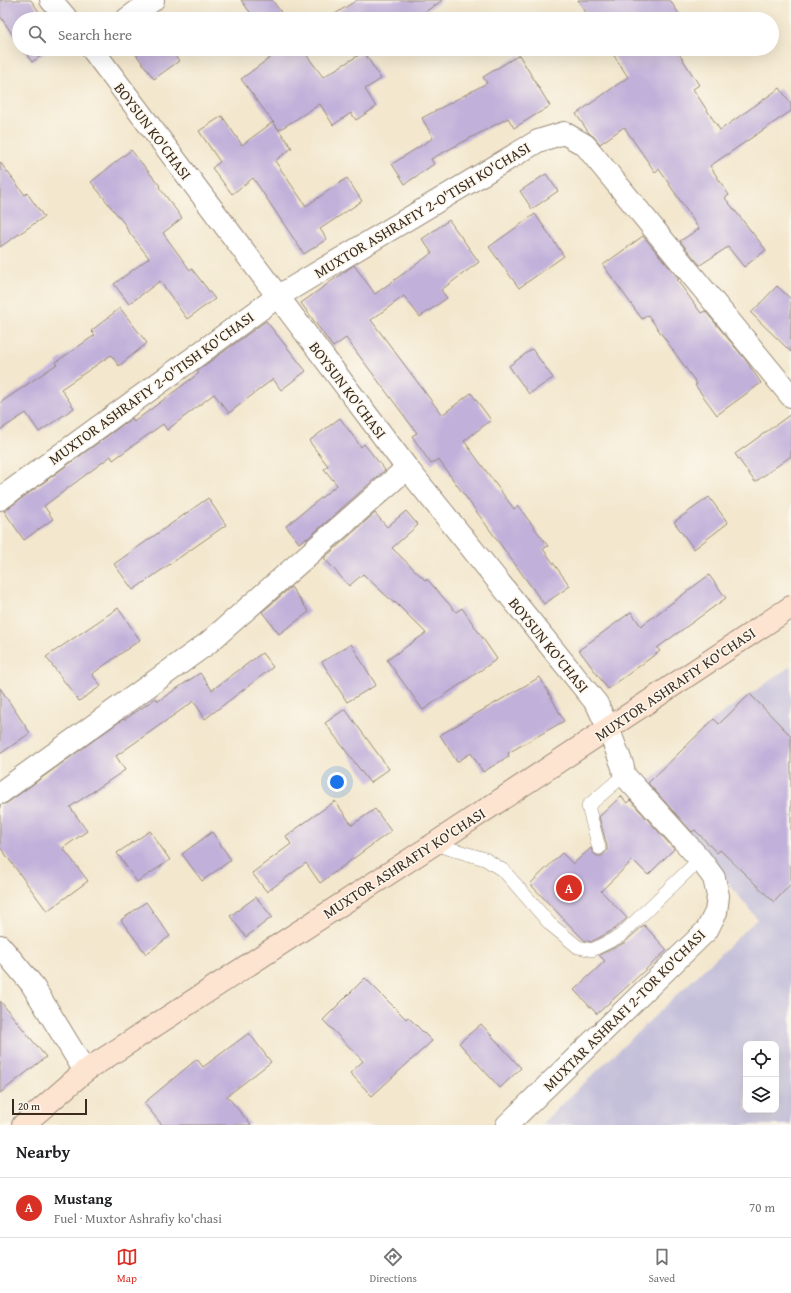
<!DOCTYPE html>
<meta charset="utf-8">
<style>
:root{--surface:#fff;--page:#f6f6f6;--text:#202124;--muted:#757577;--line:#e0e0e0;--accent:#d93025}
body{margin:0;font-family:"Gentium Book Plus",serif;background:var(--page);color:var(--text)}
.controls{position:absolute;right:12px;bottom:12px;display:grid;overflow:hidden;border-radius:8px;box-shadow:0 4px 16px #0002}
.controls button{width:36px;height:36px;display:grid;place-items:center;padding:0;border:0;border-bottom:1px solid var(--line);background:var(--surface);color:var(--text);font:20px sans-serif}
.scale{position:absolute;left:12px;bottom:10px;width:75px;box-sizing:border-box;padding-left:4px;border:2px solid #3b2a1e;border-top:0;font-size:11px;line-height:14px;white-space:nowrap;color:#3b2a1e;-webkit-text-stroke:3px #fbf7ec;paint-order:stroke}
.you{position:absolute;left:337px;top:782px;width:14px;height:14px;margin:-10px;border:3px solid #fff;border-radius:50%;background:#1a73e8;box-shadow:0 0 0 6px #1a73e833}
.badge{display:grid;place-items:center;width:26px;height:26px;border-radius:50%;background:var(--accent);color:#fff;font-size:13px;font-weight:700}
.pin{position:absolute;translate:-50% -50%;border:2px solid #fff;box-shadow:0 1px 4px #0006}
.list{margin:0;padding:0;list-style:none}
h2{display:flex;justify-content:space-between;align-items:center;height:52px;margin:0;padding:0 16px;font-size:17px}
h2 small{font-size:13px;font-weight:400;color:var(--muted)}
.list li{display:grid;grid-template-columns:26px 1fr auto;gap:12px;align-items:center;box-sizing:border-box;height:60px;padding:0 16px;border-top:1px solid var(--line)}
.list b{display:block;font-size:15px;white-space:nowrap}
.list p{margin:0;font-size:13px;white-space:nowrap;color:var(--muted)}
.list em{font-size:13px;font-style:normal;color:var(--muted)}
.icon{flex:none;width:22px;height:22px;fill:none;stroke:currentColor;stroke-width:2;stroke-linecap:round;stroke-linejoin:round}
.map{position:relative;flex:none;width:791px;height:1125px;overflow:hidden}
.search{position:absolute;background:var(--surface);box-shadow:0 4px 16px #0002;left:12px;right:12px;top:12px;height:44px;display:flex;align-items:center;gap:10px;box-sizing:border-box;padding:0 14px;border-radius:22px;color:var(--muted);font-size:15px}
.sheet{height:112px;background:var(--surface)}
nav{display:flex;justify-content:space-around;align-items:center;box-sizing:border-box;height:56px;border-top:1px solid var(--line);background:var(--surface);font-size:11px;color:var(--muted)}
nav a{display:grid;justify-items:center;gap:2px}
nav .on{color:var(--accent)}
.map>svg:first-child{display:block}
.industrial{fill:#c5c0da;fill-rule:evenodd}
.building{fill:#c1b0da}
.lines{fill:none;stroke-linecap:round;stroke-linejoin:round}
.service-casing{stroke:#978876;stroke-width:14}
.minor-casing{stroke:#978876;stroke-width:24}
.tertiary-casing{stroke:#978876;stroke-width:24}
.secondary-casing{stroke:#978876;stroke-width:24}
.service{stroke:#fff;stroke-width:13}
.minor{stroke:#fff;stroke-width:22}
.tertiary{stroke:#fff;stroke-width:22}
.secondary{stroke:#fde4d0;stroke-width:22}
.labels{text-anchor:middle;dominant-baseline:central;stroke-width:3;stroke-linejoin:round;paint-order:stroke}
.street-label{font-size:15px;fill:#3b2a1e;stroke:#fbf7ec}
</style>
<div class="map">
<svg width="791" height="1125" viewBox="0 0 791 1125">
<rect width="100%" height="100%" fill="#fbf7ec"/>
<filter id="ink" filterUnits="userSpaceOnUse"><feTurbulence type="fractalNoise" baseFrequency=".025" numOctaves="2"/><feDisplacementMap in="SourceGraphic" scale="8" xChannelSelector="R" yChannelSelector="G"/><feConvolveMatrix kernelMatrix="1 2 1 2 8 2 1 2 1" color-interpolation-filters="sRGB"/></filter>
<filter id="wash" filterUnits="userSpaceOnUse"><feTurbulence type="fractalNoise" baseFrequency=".012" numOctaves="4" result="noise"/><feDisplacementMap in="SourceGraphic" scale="16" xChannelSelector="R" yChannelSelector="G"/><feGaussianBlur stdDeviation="0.9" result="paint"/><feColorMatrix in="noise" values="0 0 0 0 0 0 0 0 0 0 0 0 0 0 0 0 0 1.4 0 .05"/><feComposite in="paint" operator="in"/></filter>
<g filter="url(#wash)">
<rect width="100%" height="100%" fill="#f3e7cd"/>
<path class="industrial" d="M791,666V1125H540L757,919L649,782L714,719ZM746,1044H776V1110H746Z"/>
<g id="blocks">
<g class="building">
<polygon points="0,0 31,0 44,19 19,19 19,44 0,16"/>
<polygon points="241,0 272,0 286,19 255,19"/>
<polygon points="357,0 443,0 414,19 327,19"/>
<polygon points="578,0 670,0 682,19 590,19"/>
<polygon points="23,49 51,49 32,62"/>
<polygon points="132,49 170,49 179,61 154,79"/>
<polygon points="282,49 302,49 323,77 364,52 381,79 365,89 376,107 356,120 351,113 333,125 320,104 279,130 241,79"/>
<polygon points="614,49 676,49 699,85 693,89 720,130 780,88 791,104 791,111 710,166 729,195 725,198 766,250 744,267 728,247 700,265 680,241 699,229 659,169 655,172 624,127 600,144 594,137 589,133 576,114 628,77 611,51"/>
<polygon points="519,55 550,106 514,128 508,118 431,159 434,164 405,184 392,164 433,138 422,118 487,83 483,77"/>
<polygon points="222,116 242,145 273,122 292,148 275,161 306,206 347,178 362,201 320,229 327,239 304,254 253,178 232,194 212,168 220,162 199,131"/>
<polygon points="131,150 160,186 159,187 182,218 163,233 190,270 192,269 215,299 187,319 160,281 129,304 114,284 149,258 126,228 127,227 91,182"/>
<polygon points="0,162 25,195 27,193 44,217 0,247"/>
<polygon points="546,174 558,191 532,209 520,191"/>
<polygon points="535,214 564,256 519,288 489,247"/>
<polygon points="449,220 479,262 441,290 447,298 420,317 404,296 371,320 442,415 471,393 491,420 464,441 514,509 518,506 548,546 543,549 570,586 544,604 438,459 431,464 412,436 417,433 346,338 333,347 301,303 354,265 375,294 432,253 422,239"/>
<polygon points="643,236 679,279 677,280 701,313 705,311 745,359 761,383 717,415 695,385 697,384 648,315 642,319 603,265"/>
<polygon points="777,286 791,299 791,352 751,313"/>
<polygon points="120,308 147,343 119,366 111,355 61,389 74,408 39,432 26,413 0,430 0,403 57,364 56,362 95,335 91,331"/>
<polygon points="266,321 306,371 281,390 273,379 229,413 214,394 167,430 163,424 113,460 111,456 44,506 53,519 24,540 4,511 7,509 132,418 134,422 199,373 197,371"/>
<polygon points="532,349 553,378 529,394 509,366"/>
<polygon points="791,414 791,456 755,482 735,454"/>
<polygon points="340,418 361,447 364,444 385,470 307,539 306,538 299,543 286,526 337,485 324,469 328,466 309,441"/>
<polygon points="709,497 728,523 694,549 674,522"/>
<polygon points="208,498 226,525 133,590 114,564"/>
<polygon points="406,511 418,525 392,548 426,581 427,579 456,612 462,608 497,659 423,710 387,660 426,633 395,602 394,603 363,574 349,586 324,558 375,513 387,527"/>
<polygon points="709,575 726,598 657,648 660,651 608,689 579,650 631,612 641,626"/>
<polygon points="291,587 309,612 279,634 262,612"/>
<polygon points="118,608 140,640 92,674 101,686 79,701 46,657"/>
<polygon points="351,644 376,685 347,702 322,662"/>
<polygon points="262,653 273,667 205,719 194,701 116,756 125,770 70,807 87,831 63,848 88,881 47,911 0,847 0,805 7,803 123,719 124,720 156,698 158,701 200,673 212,690"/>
<polygon points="540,677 564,721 508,753 509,756 483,772 471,753 457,762 440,735"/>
<polygon points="0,688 30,733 0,754"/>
<polygon points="750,694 791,736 791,884 774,902 720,850 717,853 695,830 692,832 648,783 714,719 719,724"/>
<polygon points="345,709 389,769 370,783 325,723"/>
<polygon points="621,796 627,803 630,800 674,849 648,875 633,860 601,891 627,918 615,929 591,942 584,940 530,884 562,853 573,864 591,848 593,853 597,856 601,856 604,854 607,850 607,846 599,817"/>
<polygon points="335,801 352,825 375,809 391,831 320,883 306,863 267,892 252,873 291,844 286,836"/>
<polygon points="150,831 170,860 137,882 117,853"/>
<polygon points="212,832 231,860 202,881 182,854"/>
<polygon points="256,897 272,917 246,937 230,916"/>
<polygon points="146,902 170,936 146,954 121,920"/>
<polygon points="644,925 667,950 597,1014 574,990 605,961 599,955 624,943"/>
<polygon points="365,978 406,1019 408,1017 432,1041 372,1096 350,1073 363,1061 323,1020"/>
<polygon points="0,1001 46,1057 0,1093"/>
<polygon points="481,1024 521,1068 500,1088 459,1043"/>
<polygon points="249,1033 271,1062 227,1096 251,1125 162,1125 144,1103 197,1059 203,1067"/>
</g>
</g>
</g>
<g filter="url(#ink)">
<use href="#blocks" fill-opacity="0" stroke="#978876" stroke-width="1"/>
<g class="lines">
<g class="service-casing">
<g id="service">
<polyline points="434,844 485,859 504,871 550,924 578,947 592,950 620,936 700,859"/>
<polyline points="599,848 588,806 624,775"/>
</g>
</g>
<g class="minor-casing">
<g id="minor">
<polyline points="127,19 153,0"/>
<polyline points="0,499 277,297 538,141 564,133 585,145 791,396"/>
<polyline points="0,793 208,643 407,468"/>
<polyline points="0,946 31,983 85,1071"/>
<polyline points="507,1125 707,930 716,912 718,896 714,878 700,859 624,775 623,767 608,728"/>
</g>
</g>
<g class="tertiary-casing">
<g id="tertiary">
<polyline points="51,0 67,19"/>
<polyline points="92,49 407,468 597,704 608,728"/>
</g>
</g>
<g class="secondary-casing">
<polyline id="secondary" points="23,1125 85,1071 434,844 791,607"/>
</g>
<use href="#service" class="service"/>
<use href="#minor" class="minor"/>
<use href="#tertiary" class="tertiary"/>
<use href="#secondary" class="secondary"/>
</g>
</g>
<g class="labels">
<g class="street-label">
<text transform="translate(153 131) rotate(53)">BOYSUN KO'CHASI</text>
<text transform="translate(422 210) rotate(-31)">MUXTOR ASHRAFIY 2-O'TISH KO'CHASI</text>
<text transform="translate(151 388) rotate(-36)">MUXTOR ASHRAFIY 2-O'TISH KO'CHASI</text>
<text transform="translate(348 390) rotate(53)">BOYSUN KO'CHASI</text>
<text transform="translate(549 645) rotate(51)">BOYSUN KO'CHASI</text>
<text transform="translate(675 684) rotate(-34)">MUXTOR ASHRAFIY KO'CHASI</text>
<text transform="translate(404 863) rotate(-33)">MUXTOR ASHRAFIY KO'CHASI</text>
<text transform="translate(624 1010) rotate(-45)">MUXTAR ASHRAFI 2-TOR KO'CHASI</text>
</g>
</g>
</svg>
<div class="controls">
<button><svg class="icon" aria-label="locate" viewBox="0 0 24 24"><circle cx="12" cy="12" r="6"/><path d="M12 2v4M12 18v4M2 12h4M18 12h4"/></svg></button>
<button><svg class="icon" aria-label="layers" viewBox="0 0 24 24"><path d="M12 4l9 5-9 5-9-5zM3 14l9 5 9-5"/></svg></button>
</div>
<div class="scale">20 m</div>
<div class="you"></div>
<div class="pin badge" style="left:569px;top:888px">A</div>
<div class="search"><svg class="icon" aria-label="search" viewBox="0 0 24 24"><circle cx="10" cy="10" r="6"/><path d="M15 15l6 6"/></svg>Search here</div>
</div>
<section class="sheet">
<h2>Nearby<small></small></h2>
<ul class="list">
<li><span class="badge">A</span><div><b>Mustang</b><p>Fuel · Muxtor Ashrafiy ko'chasi</p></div><em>70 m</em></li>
</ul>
</section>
<nav>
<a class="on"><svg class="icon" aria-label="map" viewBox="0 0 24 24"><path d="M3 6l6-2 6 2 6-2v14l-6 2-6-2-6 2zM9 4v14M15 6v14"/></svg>Map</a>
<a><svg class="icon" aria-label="directions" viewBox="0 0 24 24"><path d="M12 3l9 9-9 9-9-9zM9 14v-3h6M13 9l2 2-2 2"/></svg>Directions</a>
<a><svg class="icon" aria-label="saved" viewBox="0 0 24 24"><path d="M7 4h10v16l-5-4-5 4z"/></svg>Saved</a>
</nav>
